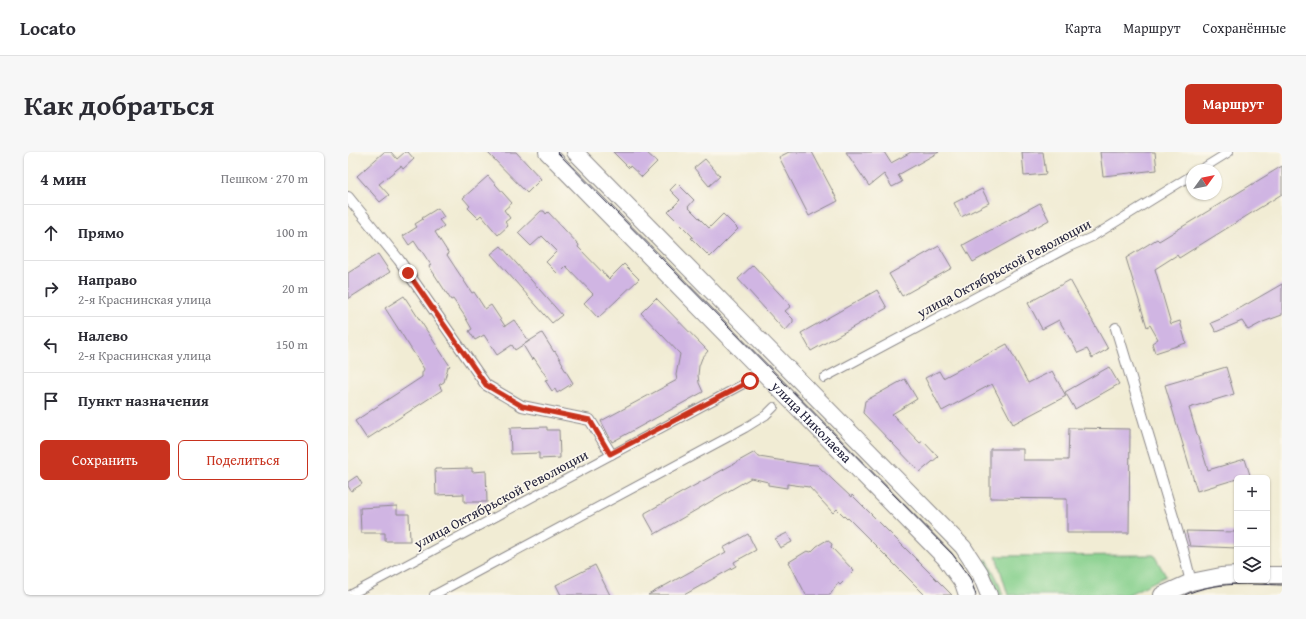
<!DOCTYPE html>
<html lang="ru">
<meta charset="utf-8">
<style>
:root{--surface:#fff;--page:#f7f7f7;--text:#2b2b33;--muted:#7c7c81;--line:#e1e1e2;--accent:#c8321e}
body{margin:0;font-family:"Gentium Book Plus",serif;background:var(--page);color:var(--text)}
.controls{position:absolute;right:12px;bottom:12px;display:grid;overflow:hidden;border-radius:6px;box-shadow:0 1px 3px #0004}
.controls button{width:36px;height:36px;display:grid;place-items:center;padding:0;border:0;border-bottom:1px solid var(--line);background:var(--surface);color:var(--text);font:20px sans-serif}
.compass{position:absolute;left:838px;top:12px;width:36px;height:36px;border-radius:50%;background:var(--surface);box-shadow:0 1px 3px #0004;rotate:57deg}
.stop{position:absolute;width:12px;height:12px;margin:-9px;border:3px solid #c8321e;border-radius:50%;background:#fff}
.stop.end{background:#c8321e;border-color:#fff;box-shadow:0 1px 4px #0008}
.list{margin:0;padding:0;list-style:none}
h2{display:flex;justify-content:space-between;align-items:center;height:52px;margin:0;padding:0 16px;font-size:17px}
h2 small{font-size:13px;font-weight:400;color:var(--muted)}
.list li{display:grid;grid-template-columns:26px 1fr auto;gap:12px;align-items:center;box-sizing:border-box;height:56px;padding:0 16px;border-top:1px solid var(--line)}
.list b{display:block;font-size:15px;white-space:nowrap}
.list p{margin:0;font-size:13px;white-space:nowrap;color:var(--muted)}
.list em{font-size:13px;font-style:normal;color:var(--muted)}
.actions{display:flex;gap:8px;padding:12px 16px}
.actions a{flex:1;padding:9px 0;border:1px solid var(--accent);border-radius:6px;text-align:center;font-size:14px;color:var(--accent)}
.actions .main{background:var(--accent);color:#fff}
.icon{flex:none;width:22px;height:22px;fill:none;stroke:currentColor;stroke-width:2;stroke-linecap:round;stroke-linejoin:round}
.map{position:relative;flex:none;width:934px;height:443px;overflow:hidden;border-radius:6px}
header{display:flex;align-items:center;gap:24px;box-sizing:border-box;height:56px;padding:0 20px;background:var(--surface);border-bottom:1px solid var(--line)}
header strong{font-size:19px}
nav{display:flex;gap:22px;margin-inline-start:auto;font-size:14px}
.intro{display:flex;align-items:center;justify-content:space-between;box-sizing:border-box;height:96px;padding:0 24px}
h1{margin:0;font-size:28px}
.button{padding:10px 18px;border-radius:6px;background:var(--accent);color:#fff;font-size:14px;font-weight:700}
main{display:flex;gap:24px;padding:0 24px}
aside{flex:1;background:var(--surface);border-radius:6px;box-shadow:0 1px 3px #0004}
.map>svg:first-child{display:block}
.green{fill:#87d08d;stroke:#547964}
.building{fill:#d0b5e3}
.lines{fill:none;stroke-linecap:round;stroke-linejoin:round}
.pedestrian-casing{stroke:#8a8788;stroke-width:10}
.minor-casing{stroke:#8a8788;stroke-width:12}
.primary-casing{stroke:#8a8788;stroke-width:18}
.pedestrian{stroke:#fff;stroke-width:8}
.minor{stroke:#fff;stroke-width:10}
.primary{stroke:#fff;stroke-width:16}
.tram{stroke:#22223b;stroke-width:1}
.route{stroke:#c8321e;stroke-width:5}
.labels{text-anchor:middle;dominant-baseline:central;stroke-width:3.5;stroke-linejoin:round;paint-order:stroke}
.street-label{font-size:14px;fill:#22223b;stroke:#fbf7ec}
</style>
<header>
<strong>Locato</strong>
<nav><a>Карта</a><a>Маршрут</a><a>Сохранённые</a></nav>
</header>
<div class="intro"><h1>Как добраться</h1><a class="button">Маршрут</a></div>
<main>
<aside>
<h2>4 мин<small>Пешком · 270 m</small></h2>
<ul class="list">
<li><svg class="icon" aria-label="ahead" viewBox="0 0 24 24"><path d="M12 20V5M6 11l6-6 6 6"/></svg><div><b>Прямо</b></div><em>100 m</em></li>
<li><svg class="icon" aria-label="right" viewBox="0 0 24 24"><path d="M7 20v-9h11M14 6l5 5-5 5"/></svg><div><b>Направо</b><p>2-я Краснинская улица</p></div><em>20 m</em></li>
<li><svg class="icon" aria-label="left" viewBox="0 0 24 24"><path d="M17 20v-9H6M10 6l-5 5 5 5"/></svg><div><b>Налево</b><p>2-я Краснинская улица</p></div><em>150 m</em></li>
<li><svg class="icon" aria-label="arrive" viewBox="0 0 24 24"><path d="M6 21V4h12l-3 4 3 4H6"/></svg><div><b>Пункт назначения</b></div></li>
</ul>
<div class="actions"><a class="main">Сохранить</a><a>Поделиться</a></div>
</aside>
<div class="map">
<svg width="934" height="443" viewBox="0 0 934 443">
<rect width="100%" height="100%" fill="#fbf7ec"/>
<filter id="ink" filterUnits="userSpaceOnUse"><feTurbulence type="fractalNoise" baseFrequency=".025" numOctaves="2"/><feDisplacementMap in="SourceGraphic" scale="8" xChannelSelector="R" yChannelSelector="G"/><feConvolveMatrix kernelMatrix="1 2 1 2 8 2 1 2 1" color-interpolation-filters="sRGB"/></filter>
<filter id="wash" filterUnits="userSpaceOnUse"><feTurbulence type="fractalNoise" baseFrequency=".012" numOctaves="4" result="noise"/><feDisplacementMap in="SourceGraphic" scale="16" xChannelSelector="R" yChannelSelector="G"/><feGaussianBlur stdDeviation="0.9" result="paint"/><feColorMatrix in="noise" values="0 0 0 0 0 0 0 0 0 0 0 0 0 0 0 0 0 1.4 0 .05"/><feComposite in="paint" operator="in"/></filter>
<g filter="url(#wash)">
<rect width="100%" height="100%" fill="#f1ecd4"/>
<g class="green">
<polygon points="806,403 818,424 779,443 660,443 648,404"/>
<polygon points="639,407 649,427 655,443 650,443 646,429 636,409"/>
</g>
<g id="blocks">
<g class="building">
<polygon points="36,0 43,0 49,7 57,0 60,0 66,7 55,17 53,14 31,32 41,43 32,50 9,24"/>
<polygon points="139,0 168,0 193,27 179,41"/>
<polygon points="265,0 298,0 309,10 294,25 282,14 281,16"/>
<polygon points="441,0 464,0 490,49 461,64 431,5"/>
<polygon points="498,0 536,0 543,11 563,0 591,0 550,23 554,30 544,35 536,22 521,34"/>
<polygon points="674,0 695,0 698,22 676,24"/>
<polygon points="752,0 807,0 809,18 755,24"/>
<polygon points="357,7 372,24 361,34 346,16"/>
<polygon points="934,14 934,42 831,106 829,103 807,117 823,172 832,169 838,191 807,201 804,191 810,187 802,173 799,175 778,106 809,87 811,89"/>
<polygon points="140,24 164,51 156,58 162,66 157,70 160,74 150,83 133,63 130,66 120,56 122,54 115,46"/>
<polygon points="329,31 346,48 340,55 361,76 375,62 390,77 362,105 343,86 345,85 320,60 332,48 322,38"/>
<polygon points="634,37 641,51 613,65 606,51"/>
<polygon points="692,51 701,68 625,110 615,93"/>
<polygon points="90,56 96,65 91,68 96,74 87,80 101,102 99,103 124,141 126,140 137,157 143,153 157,174 166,168 181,189 167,198 164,193 149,203 136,183 127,188 121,179 124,177 116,163 105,147 103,148 81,114 83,113 73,98 72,98 66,89 61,93 55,84 69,75 67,72 75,67 74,66"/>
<polygon points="193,59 196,59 198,62 200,60 231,93 230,95 261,127 276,112 291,127 250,166 236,151 245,142 218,114 210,122 198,110 209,99 194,84 183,94 170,81"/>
<polygon points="153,94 214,163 204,171 143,102"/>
<polygon points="591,94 604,116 554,144 541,122"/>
<polygon points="30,102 42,120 0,147 0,121"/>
<polygon points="405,113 443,154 437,159 445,167 445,170 437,179 390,127"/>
<polygon points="722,128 760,197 744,206 739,197 730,201 711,168 694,177 680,151"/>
<polygon points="934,132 934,163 915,170 900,178 894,169 868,180 863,171 875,166"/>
<polygon points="529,138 539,156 463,199 453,181"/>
<polygon points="56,144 102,214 100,215 96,230 91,233 94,238 19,287 7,269 74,225 74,221 76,217 37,156"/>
<polygon points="308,146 360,199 354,206 351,214 350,223 351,231 355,240 264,290 253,269 329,228 328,223 332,202 293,161"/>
<polygon points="194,181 206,200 207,199 215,212 214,213 225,231 209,241 207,237 204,239 197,228 200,227 186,206 184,208 175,193"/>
<polygon points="659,192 680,231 704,219 718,244 665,272 644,232 594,259 577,226 591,219 595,226"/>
<polygon points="761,215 771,232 727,257 717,240"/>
<polygon points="878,215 886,242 841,256 860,318 897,307 902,323 849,339 817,233"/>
<polygon points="557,227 569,247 544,262 572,291 575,289 590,305 572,320 515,261 517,249"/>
<polygon points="199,275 199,278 211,278 212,306 191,307 191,301 163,302 162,276"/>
<polygon points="721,276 782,277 781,381 719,381 719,347 642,346 642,297 675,297 675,308 720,308"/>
<polygon points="407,300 411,305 455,312 469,313 503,345 504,343 604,443 577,443 500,366 499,367 489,357 485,361 461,335 439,332 439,336 420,333 420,330 403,326 307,382 297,364 297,361"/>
<polygon points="124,316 124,320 138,319 139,350 116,350 116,342 88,343 87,317"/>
<polygon points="9,324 14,332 3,339 0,334 0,330"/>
<polygon points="49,354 49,362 61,362 62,389 37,389 37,381 13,381 12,356"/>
<polygon points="838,379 889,380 889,396 842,394"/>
<polygon points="439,381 444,390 432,396 427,387"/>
<polygon points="400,382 408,398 386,410 388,414 336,443 300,443 378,400 375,396"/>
<polygon points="479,388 484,392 483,395 506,419 492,433 490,431 482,443 458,443 441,410 459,399 463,400 469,394"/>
<polygon points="247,413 262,443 213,443 208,433"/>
</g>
</g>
</g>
<g filter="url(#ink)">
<use href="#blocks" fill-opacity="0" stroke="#8a8788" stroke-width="1"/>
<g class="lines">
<g class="pedestrian-casing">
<g id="pedestrian">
<polyline points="852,18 881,0"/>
<polyline points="476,226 721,95 744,85 844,23"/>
<polyline points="2,443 401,229"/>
<polyline points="86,443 397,276 418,263 426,255"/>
</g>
</g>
<g class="minor-casing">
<g id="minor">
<polyline points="0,45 51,108 138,233 174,254 242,268 263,302"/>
<polyline points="768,176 835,398 843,430"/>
</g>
</g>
<g class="primary-casing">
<g id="primary">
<path id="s1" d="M199,0L597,406L615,431L619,443"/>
<polyline points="227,0 615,395 632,421 641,443"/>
<polyline points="919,423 934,423"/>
<polyline points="814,443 843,430 873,424 889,423"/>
</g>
</g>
<use href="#pedestrian" class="pedestrian"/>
<use href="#minor" class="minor"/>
<use href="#primary" class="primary"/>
<g class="tram">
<polyline points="209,0 605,403 622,426 628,443"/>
<path d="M837,443C866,429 903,432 934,433"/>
</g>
</g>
</g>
<g class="lines" filter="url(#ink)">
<polyline class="route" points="60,121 138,233 174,254 242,268 262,302 402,229"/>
</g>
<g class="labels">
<g class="street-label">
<text transform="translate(656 116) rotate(-28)">улица Октябрьской Революции</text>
<text stroke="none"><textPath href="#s1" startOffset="378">улица Николаева</textPath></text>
<text transform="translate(153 347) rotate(-28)">улица Октябрьской Революции</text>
</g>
</g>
</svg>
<div class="controls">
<button>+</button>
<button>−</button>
<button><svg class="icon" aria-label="layers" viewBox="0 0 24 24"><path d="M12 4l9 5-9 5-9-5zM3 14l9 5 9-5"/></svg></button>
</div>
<svg class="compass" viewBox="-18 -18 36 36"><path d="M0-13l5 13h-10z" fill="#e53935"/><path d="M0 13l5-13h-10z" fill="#7c7c81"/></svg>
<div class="stop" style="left:402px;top:229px"></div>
<div class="stop end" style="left:60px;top:121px"></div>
</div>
</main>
